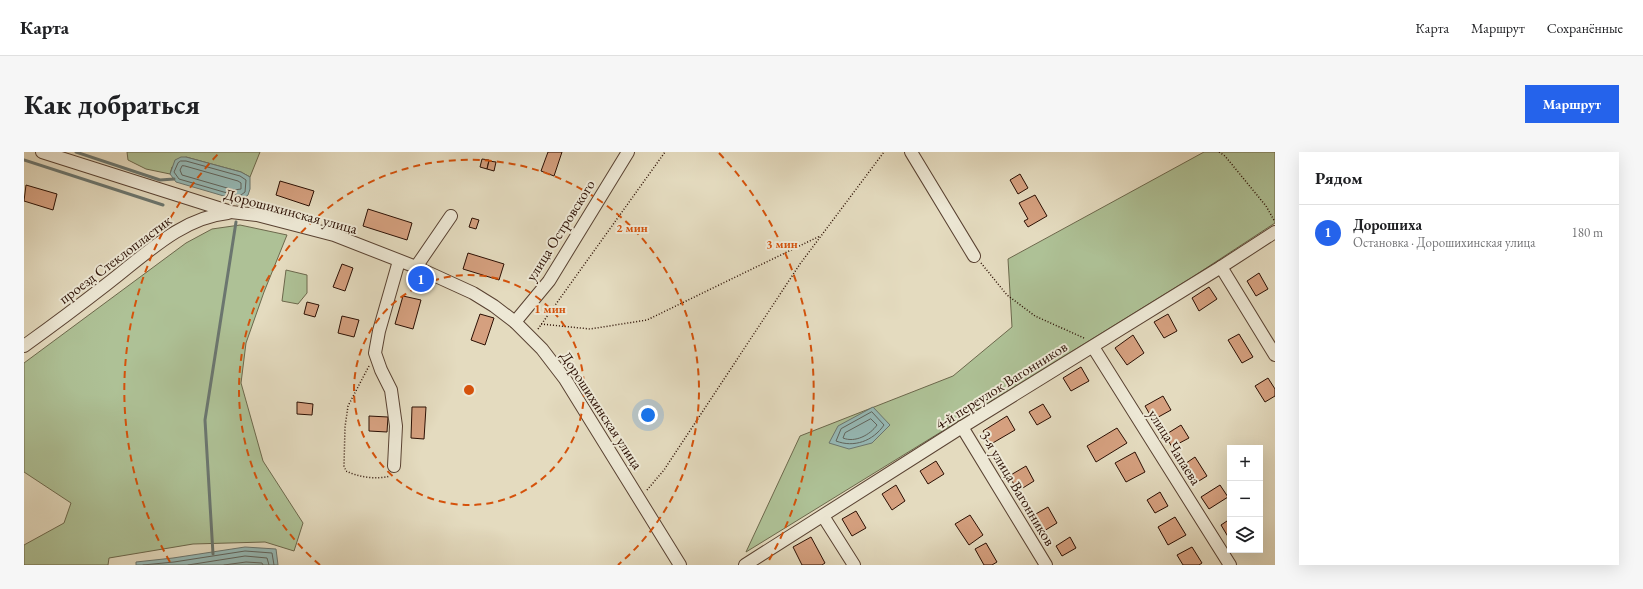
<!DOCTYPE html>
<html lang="ru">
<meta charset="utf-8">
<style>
:root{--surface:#fff;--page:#f6f6f6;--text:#202124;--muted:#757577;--line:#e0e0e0;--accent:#2563eb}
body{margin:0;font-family:"EB Garamond",serif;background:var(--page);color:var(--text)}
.controls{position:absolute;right:12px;bottom:12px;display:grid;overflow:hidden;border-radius:0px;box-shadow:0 4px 16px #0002}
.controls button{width:36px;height:36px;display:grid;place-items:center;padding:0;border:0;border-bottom:1px solid var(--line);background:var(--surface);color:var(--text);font:20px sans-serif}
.you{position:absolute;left:624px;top:263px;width:14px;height:14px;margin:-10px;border:3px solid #fff;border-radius:50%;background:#1a73e8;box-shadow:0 0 0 6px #1a73e833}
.badge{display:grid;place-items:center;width:26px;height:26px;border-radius:50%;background:var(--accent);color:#fff;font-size:13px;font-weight:700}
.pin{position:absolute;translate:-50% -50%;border:2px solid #fff;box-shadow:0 1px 4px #0006}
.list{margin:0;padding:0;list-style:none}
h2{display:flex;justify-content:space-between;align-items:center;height:52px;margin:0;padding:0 16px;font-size:17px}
h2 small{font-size:13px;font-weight:400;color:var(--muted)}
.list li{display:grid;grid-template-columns:26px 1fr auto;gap:12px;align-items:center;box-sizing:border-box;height:56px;padding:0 16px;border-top:1px solid var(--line)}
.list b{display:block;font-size:15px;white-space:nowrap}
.list p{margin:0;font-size:13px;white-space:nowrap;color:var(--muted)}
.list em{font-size:13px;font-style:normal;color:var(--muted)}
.icon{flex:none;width:22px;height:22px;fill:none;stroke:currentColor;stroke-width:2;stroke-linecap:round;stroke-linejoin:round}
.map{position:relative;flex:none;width:1251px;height:413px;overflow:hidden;border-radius:0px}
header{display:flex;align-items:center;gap:24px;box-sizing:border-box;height:56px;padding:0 20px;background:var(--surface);border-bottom:1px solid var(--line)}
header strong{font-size:19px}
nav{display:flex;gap:22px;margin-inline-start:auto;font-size:14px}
.intro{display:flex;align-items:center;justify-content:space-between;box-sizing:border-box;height:96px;padding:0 24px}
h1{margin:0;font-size:28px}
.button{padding:10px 18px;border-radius:0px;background:var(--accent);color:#fff;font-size:14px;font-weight:700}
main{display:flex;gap:24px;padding:0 24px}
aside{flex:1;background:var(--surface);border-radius:0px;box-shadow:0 4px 16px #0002}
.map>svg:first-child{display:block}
.green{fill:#aec196;stroke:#6c684c}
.water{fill:#96bab7;stroke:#6b766f}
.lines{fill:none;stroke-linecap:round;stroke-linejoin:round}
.shore{stroke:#60645d;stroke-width:1}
.stream{stroke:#6b766f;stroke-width:3}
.building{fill:#d5a07f;stroke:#2b0f03}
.minor-casing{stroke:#594232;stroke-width:14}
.path{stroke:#2b0f03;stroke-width:1.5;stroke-dasharray:1 2;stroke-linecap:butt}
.minor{stroke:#ede8d5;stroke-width:12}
.ring{fill:none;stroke:#d5520b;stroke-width:2;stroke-dasharray:7 5}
.labels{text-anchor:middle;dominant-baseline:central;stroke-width:4;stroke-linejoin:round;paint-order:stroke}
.street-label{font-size:15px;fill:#2b0f03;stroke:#ede8d5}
.centre{fill:#d5520b;stroke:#ede8d5;stroke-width:2}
.ring-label{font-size:12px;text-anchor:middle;font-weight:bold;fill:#d5520b;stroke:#ede8d5;stroke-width:4;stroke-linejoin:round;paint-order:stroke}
</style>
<header>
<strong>Карта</strong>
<nav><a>Карта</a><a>Маршрут</a><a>Сохранённые</a></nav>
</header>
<div class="intro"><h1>Как добраться</h1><a class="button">Маршрут</a></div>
<main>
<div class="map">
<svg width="1251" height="413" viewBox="0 0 1251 413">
<rect width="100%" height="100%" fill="#e4dbbf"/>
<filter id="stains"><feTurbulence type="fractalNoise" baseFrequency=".005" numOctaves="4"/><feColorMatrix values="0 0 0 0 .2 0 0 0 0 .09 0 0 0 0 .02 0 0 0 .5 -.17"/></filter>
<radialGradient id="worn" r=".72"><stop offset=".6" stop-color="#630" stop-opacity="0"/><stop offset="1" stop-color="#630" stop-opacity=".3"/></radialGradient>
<g class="green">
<polygon points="103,0 236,0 226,25 217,20 162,5 148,15 146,22 122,17 104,8"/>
<polygon points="1180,0 1251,0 1251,71 1167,126 722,400 776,284 929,224 988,175 984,107"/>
<polygon points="216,73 263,83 240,140 222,191 217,231 239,309 279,371 270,399 241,390 169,392 85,406 84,413 0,413 0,393 40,371 47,351 0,320 0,211 162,91 188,77"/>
<polygon points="262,118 283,123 283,141 274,152 258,149"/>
</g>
<g class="water">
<polygon points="157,5 162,5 217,20 226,25 226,37 224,43 219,47 210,47 152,30 146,22 151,8"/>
<polygon points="849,255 866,273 848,291 825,297 805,291 814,274"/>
<polygon points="221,395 252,397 254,413 112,413 112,410 149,406"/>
</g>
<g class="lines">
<g class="shore">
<polygon points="157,9 162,9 216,24 222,28 221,40 217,43 210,43 155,27 150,20 154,11"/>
<polygon points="161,14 214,29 217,31 217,37 210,38 158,23 156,18 158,14"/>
<path d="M848,260L860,273C849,289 830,296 812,289L817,277Z"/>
<path d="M847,267L853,273C846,283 831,291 819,286L821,281Z"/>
<polyline points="119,413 150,410 221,399 248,401 250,413"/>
<polyline points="164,413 221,404 243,406 245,413"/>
<polyline points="200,413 222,410 238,411 239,413"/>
</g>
<g class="stream">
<polyline points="52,0 136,28 150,27"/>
<polyline points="0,8 139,53"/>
<polyline points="210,47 213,51"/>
<polyline points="189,402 181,268 212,70"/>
</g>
</g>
<g class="building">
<polygon points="524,0 538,0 530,24 517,19"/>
<polygon points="458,7 465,8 463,17 456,15"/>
<polygon points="465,9 472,10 470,19 463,17"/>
<polygon points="996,22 1004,36 994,42 986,28"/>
<polygon points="256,29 290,39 285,54 252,43"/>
<polygon points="2,33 33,42 29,58 0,49"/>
<polygon points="1011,43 1023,64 1004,75 1000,69 1004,67 995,51"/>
<polygon points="344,57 388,71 383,88 339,74"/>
<polygon points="448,66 455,68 452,77 445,75"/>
<polygon points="444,101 480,112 475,128 439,117"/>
<polygon points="318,112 329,116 321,139 309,135"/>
<polygon points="1235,121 1244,137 1232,144 1223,129"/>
<polygon points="1185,135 1193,147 1175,159 1168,146"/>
<polygon points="379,144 397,148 389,177 371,172"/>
<polygon points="283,150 295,153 291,165 280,162"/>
<polygon points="456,162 470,166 461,193 447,188"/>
<polygon points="1144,162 1153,179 1140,186 1130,170"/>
<polygon points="318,164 335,168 330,185 314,181"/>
<polygon points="1215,182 1229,205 1218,211 1204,188"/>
<polygon points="1109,183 1120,201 1103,213 1091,196"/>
<polygon points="1057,215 1065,229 1047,239 1039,226"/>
<polygon points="1244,226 1251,237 1251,244 1241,250 1231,234"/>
<polygon points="1139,244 1147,258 1129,268 1121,254"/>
<polygon points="273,250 289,252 288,263 273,262"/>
<polygon points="1019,252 1027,265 1013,273 1005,260"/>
<polygon points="388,255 402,255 400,287 387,286"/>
<polygon points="345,264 364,265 363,280 345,279"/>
<polygon points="983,264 991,278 967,292 959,279"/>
<polygon points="1157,273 1165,286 1148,295 1141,283"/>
<polygon points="1093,276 1103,291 1072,310 1063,294"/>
<polygon points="1111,300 1121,320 1102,330 1091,311"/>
<polygon points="1171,305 1183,324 1170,332 1158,314"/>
<polygon points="912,309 920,322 904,332 896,319"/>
<polygon points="1002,314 1010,329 994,339 985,324"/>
<polygon points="872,333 881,349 868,358 858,342"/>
<polygon points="1196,333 1204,345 1185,357 1177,345"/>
<polygon points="1136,340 1144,354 1131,361 1123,348"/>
<polygon points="1024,355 1033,371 1020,379 1010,363"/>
<polygon points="832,359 842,376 828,384 818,367"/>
<polygon points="946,363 959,383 945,393 931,372"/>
<polygon points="1151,365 1162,383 1144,393 1134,375"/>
<polygon points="1206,367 1206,388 1197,373"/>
<polygon points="787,385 801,411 798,413 778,413 769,395"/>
<polygon points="1046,385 1052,396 1038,404 1032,394"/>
<polygon points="962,391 973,410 968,413 960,413 951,397"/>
<polygon points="1168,395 1178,411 1175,413 1159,413 1153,403"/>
</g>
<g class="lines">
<g class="minor-casing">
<g id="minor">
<polyline points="18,0 207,60 233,63 310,83 392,115 449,141 470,154 491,170 518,197 541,227 656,413"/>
<polyline points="887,0 950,104"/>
<polyline points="392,115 427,64"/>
<polyline points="1197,115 1251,203"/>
<polyline points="491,170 525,129 604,0"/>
<path d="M0,194C28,174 56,153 83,132C120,104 156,66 204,61"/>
<polyline points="1069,195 1206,413"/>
<polyline points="938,275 1022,413"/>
<polyline points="370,314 372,274 367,238 357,218 351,201 355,179 375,109"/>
<polyline points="799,364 830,413"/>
<polyline points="721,413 938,275 1197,115 1251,80"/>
</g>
</g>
<g class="path">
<polyline points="1195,0 1201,4 1242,54 1251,70"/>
<polyline points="957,111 983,143 1011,164 1060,186"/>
<polyline points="517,172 566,177 623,168 796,84"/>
<polyline points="514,177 641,0"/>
<path d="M345,214L324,254L321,275L320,314L322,319C334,325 353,328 366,324"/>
<polyline points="623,338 640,318 776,112 860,0"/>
</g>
<use href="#minor" class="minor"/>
</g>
<g class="ring">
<circle cx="445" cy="238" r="115"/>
<path d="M296 413A230 230 0 1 1 594 413"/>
<path d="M146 410A345 345 0 0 1 195 1M695 1A345 345 0 0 1 744 410"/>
</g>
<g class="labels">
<g class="street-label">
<text transform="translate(267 59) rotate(15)">Дорошихинская улица</text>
<text transform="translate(536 78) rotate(-58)">улица Островского</text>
<text transform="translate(91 107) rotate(-37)">проезд Стеклопластик</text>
<text transform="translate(977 233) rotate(-32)">4-й переулок Вагонников</text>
<text transform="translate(578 258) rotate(57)">Дорошихинская улица</text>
<text transform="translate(1151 295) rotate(58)">улица Чапаева</text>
<text transform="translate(994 336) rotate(59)">3-я улица Вагонников</text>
</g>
</g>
<circle cx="445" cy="238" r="6" class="centre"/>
<g class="ring-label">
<text x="608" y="80">2 мин</text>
<text x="758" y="96">3 мин</text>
<text x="526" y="161">1 мин</text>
</g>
<rect width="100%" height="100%" filter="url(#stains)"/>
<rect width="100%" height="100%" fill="url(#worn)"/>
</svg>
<div class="controls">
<button>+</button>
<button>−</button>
<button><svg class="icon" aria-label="layers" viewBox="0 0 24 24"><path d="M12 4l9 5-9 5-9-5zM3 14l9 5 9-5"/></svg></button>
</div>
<div class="you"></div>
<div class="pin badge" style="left:397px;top:127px">1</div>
</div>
<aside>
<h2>Рядом<small></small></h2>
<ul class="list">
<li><span class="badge">1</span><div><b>Дорошиха</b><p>Остановка · Дорошихинская улица</p></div><em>180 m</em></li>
</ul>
</aside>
</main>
